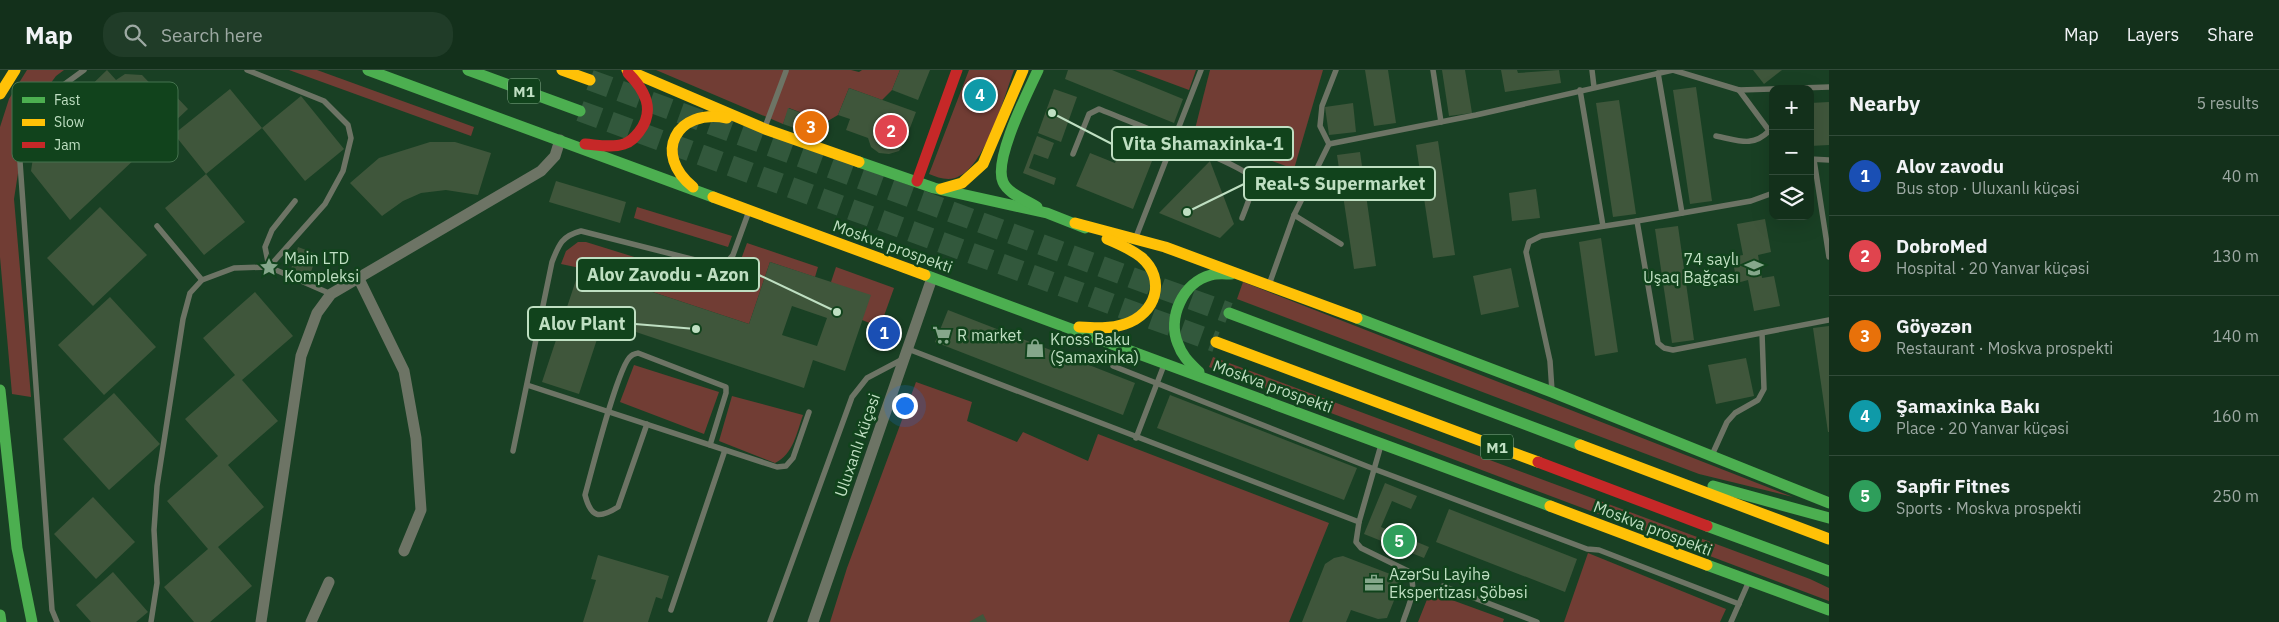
<!DOCTYPE html>
<meta charset="utf-8">
<style>
:root{--surface:#13301b;--page:#203c28;--text:#f1f3f6;--muted:#9da9a3;--line:#324b3a;--accent:#85a78b}
body{margin:0;font-family:"IBM Plex Sans",sans-serif;background:var(--page);color:var(--text)}
.controls{position:absolute;right:15px;top:15px;display:grid;overflow:hidden;border-radius:10px;box-shadow:0 5px 20px #0002}
.controls button{width:45px;height:45px;display:grid;place-items:center;padding:0;border:0;border-bottom:1px solid var(--line);background:var(--surface);color:var(--text);font:25px sans-serif}
.you{position:absolute;left:904px;top:335px;width:18px;height:18px;margin:-12px;border:4px solid #fff;border-radius:50%;background:#1a73e8;box-shadow:0 0 0 8px #1a73e833}
.badge{display:grid;place-items:center;width:32px;height:32px;border-radius:50%;background:var(--accent);color:#fff;font-size:16px;font-weight:700}
.pin{position:absolute;translate:-50% -50%;border:2px solid #fff;box-shadow:0 1px 5px #0006}
.list{margin:0;padding:0;list-style:none}
h2{display:flex;justify-content:space-between;align-items:center;height:65px;margin:0;padding:0 20px;font-size:21px}
h2 small{font-size:16px;font-weight:400;color:var(--muted)}
.list li{display:grid;grid-template-columns:32px 1fr auto;gap:15px;align-items:center;box-sizing:border-box;height:80px;padding:0 20px;border-top:1px solid var(--line)}
.list b{display:block;font-size:19px;white-space:nowrap}
.list p{margin:0;font-size:16px;white-space:nowrap;color:var(--muted)}
.list em{font-size:16px;font-style:normal;color:var(--muted)}
.icon{flex:none;width:28px;height:28px;fill:none;stroke:currentColor;stroke-width:2;stroke-linecap:round;stroke-linejoin:round}
.map{position:relative;flex:none;width:1829px;height:552px;overflow:hidden}
header{display:flex;align-items:center;gap:30px;box-sizing:border-box;height:70px;padding:0 25px;background:var(--surface);border-bottom:1px solid var(--line)}
header strong{font-size:24px}
nav{display:flex;gap:28px;margin-inline-start:auto;font-size:18px}
.search{width:350px;height:45px;background:var(--page);display:flex;align-items:center;gap:12px;box-sizing:border-box;padding:0 18px;border-radius:20px;color:var(--muted);font-size:19px}
main{display:flex}
aside{flex:1;background:var(--surface)}
.map>svg:first-child{display:block}
.green{fill:#713d34}
.building{fill:#3f563b;fill-rule:evenodd}
.lines{fill:none;stroke-linecap:round;stroke-linejoin:round}
.highway-tunnel{stroke:#32583c;stroke-width:21;stroke-dasharray:21 11;stroke-linecap:butt}
.lane{stroke:#6d7465;stroke-width:5.5}
.street{stroke:#6d7465;stroke-width:11}
.fast{stroke:#4caf50;stroke-width:11}
.slow{stroke:#ffc107;stroke-width:11}
.jam{stroke:#c62828;stroke-width:11}
.labels{text-anchor:middle;dominant-baseline:central;stroke-width:5;stroke-linejoin:round;paint-order:stroke}
.shield{fill:#11431c;stroke:#8bb090;stroke-width:1}
.shield-label{font-size:15px;font-weight:bold;fill:#bfdfc2}
.street-label{font-size:16px;fill:#bfdfc2;stroke:#11431c}
.poi-label{font-size:16px;fill:#bfdfc2;stroke:#11431c;text-anchor:start}
.key{fill:#11431c;stroke:#45724e;stroke-width:1}
.key-label{font-size:14px;fill:#bfdfc2}
.leader{fill:none;stroke:#bfdfc2;stroke-width:2}
.callout-dot{fill:#bfdfc2;stroke:#11431c;stroke-width:2}
.callout{fill:#11431c;stroke:#bfdfc2;stroke-width:2}
.callout-label{font-size:18px;text-anchor:middle;font-weight:bold;fill:#bfdfc2}
</style>
<header>
<strong>Map</strong>
<div class="search"><svg class="icon" aria-label="search" viewBox="0 0 24 24"><circle cx="10" cy="10" r="6"/><path d="M15 15l6 6"/></svg>Search here</div>
<nav><a>Map</a><a>Layers</a><a>Share</a></nav>
</header>
<main>
<div class="map">
<svg width="1829" height="552" viewBox="0 0 1829 552">
<rect width="100%" height="100%" fill="#194024"/>
<g class="green">
<polygon points="27,0 64,0 56,6 27,45 14,129 31,327 12,324 0,187 0,57 9,29"/>
<polygon points="289,0 317,0 474,57 471,66"/>
<polygon points="656,0 851,0 859,2 862,0 900,0 892,20 882,30 849,18 838,45 826,52 789,38 783,54"/>
<path d="M969,0H1014C1004,27 985,99 955,108C946,111 937,107 929,104Z"/>
<polygon points="1135,0 1196,0 1189,20"/>
<polygon points="1210,0 1323,0 1294,99 1194,63"/>
<polygon points="637,137 732,166 728,177 634,148"/>
<polygon points="578,172 586,172 731,217 747,173 818,197 815,207 770,192 749,254 580,198 561,194 566,181"/>
<polygon points="836,197 894,218 880,257 862,250 831,212"/>
<polygon points="1243,212 1793,427 1699,404 1237,229"/>
<polygon points="1213,287 1810,509 1829,518 1829,531 1209,297"/>
<polygon points="634,295 719,322 704,364 620,332"/>
<polygon points="916,312 972,332 967,351 1017,372 1023,362 1088,391 1098,364 1329,453 1289,552 830,552 847,498"/>
<path d="M732,326L803,345C797,362 793,385 775,393L719,371Z"/>
<polygon points="1588,483 1726,539 1720,552 1564,552"/>
<polygon points="1430,522 1504,549 1503,552 1418,552"/>
</g>
<g class="building">
<polygon points="107,0 116,10 125,4 142,5 164,28 171,21 188,39 70,150 31,101 34,81 52,64 47,58"/>
<polygon points="900,0 930,0 918,30 892,20"/>
<polygon points="1068,0 1112,0 1183,29 1174,53 1065,9"/>
<polygon points="1365,0 1388,0 1396,53 1374,56"/>
<polygon points="1442,0 1465,0 1472,43 1449,46"/>
<polygon points="1501,0 1517,0 1518,3 1559,0 1561,13 1505,22"/>
<polygon points="1753,0 1782,0 1764,14"/>
<polygon points="1696,17 1712,131 1690,134 1673,20"/>
<polygon points="849,18 916,42 905,71 899,81 889,84 879,83 871,77 868,68 846,60 850,49 838,45"/>
<polygon points="230,19 262,58 206,104 245,152 204,185 165,138 206,104 174,64"/>
<polygon points="1054,19 1077,27 1061,72 1038,63"/>
<polygon points="301,26 344,79 305,111 262,58"/>
<polygon points="1619,30 1636,144 1613,147 1596,33"/>
<polygon points="1829,32 1829,75 1810,76 1810,33"/>
<polygon points="1353,33 1356,62 1329,65 1325,37"/>
<polygon points="788,38 826,52 820,67 783,54"/>
<polygon points="1037,66 1054,73 1048,89 1034,84 1029,98 1056,108 1054,115 1023,103"/>
<polygon points="1438,71 1455,185 1433,188 1416,75"/>
<polygon points="430,72 455,72 491,83 478,125 446,120 421,123 403,131 382,146 350,113 379,88"/>
<polygon points="1121,78 1152,91 1133,139 1076,116 1090,83 1115,93"/>
<polygon points="1360,82 1376,196 1354,199 1337,85"/>
<polygon points="1210,91 1234,154 1220,168 1159,143"/>
<polygon points="556,111 626,132 620,153 549,132"/>
<polygon points="1536,119 1540,148 1512,151 1509,123"/>
<polygon points="100,137 147,185 93,236 47,188"/>
<polygon points="1765,149 1771,182 1758,185 1762,208 1774,206 1780,236 1754,241 1748,210 1737,213 1732,187 1743,185 1737,154"/>
<polygon points="1678,156 1694,270 1672,273 1655,159"/>
<polygon points="1601,168 1618,282 1595,286 1579,172"/>
<polygon points="298,177 317,184 310,205 291,199"/>
<path d="M770,192L871,225L845,301L813,290L804,318L603,251L579,324L542,312L580,198L749,254ZM792,236L827,248L817,276L782,265Z"/>
<polygon points="1511,198 1519,237 1481,245 1473,206"/>
<polygon points="255,222 293,266 242,310 278,351 228,395 264,437 218,477 252,516 210,552 194,552 164,517 208,479 167,431 218,386 185,349 235,305 203,268"/>
<polygon points="110,227 156,277 104,325 58,275"/>
<polygon points="948,240 1135,313 1123,345 935,272"/>
<polygon points="1829,256 1829,362 1828,362 1813,258"/>
<polygon points="1746,288 1754,326 1716,334 1708,295"/>
<polygon points="114,323 160,374 109,420 63,369"/>
<polygon points="1170,325 1357,398 1344,430 1157,358"/>
<polygon points="1385,413 1417,426 1411,439 1392,431 1381,457 1429,477 1424,488 1364,464"/>
<polygon points="93,427 135,472 96,509 54,464"/>
<polygon points="1449,439 1577,489 1565,522 1436,472"/>
<polygon points="598,485 669,506 662,529 656,527 648,552 583,552 596,510 591,509"/>
<polygon points="1343,486 1398,507 1401,513 1387,548 1378,549 1351,540 1346,552 1302,552 1325,494 1334,488"/>
<polygon points="113,502 148,542 136,552 91,552 76,535"/>
<polygon points="983,544 987,552 969,552"/>
</g>
<g class="lines">
<g class="highway-tunnel">
<polyline points="590,10 1229,243"/>
<polyline points="580,41 1216,272"/>
</g>
<g class="lane">
<polyline points="247,0 324,31 348,55 351,68 343,101 325,134 269,197"/>
<polyline points="1433,0 1441,52"/>
<polyline points="1592,0 1594,17"/>
<polyline points="1673,0 1739,20 1829,17"/>
<polyline points="1658,3 1682,143"/>
<polyline points="1580,20 1603,156"/>
<polyline points="1739,20 1773,66"/>
<polyline points="765,57 786,1"/>
<path d="M1716,66C1738,70 1752,78 1769,61"/>
<polyline points="1329,74 1476,45 1673,0"/>
<path d="M1073,84L1089,44L1099,39C1120,48 1245,95 1252,108C1256,115 1245,140 1242,148"/>
<polyline points="1810,89 1829,90"/>
<polyline points="1814,90 1829,187"/>
<polyline points="1294,145 1341,174"/>
<polyline points="1637,151 1751,131 1773,123"/>
<polyline points="157,156 202,210"/>
<polyline points="1136,167 1201,0"/>
<polyline points="269,197 265,177 272,160 295,131"/>
<polyline points="1270,212 1294,145 1329,74 1320,56 1322,36 1336,0"/>
<polyline points="908,279 1359,452"/>
<polyline points="1113,296 1374,399 1587,479 1599,480 1739,534"/>
<polyline points="527,315 777,397 786,396 793,388 809,342"/>
<polyline points="1552,321 1550,291 1526,182 1529,172 1541,166 1637,151 1658,273 1664,278 1673,280 1829,250"/>
<path d="M647,354L618,437C599,449 591,448 585,425C591,404 618,295 631,286C633,284 635,284 638,283L726,317V323L710,375"/>
<polyline points="1136,368 1164,295"/>
<path d="M1381,375L1359,452L1356,472L1361,478L1410,502C1417,521 1409,534 1403,552"/>
<path d="M513,381L552,192C559,174 562,166 581,161L723,197L733,185L749,141"/>
<polyline points="1712,385 1727,352 1735,343 1758,330 1764,319 1762,263"/>
<polyline points="1443,516 1537,552"/>
<polyline points="671,540 725,380"/>
<polyline points="57,552 52,540 20,92 27,61 58,19 84,0"/>
<polyline points="151,552 157,513 154,460 157,416 183,249 190,223 202,210 234,198 269,197 331,224"/>
<polyline points="770,552 852,327 867,308 903,289"/>
<polyline points="1731,552 1749,511"/>
</g>
<g class="street">
<polyline points="358,207 404,301 416,368 421,440 404,481"/>
<polyline points="261,552 301,286 317,243 331,224 541,101 555,86 560,70"/>
<polyline points="311,552 329,512"/>
<polyline points="813,552 932,208"/>
</g>
<g class="fast">
<polyline points="368,0 713,127"/>
<polyline points="468,0 580,41"/>
<polyline points="859,92 934,118 1047,143 1085,158"/>
<path d="M1037,137C1027,130 1008,124 1003,112C993,90 1028,22 1038,0"/>
<polyline points="925,205 1550,436"/>
<polyline points="1229,243 1580,375"/>
<polyline points="1357,248 1552,322 1829,433"/>
<path d="M1199,302C1190,293 1182,286 1178,274C1167,248 1183,212 1211,205C1217,203 1225,204 1231,204"/>
<polyline points="0,320 17,478 32,552"/>
<polyline points="1713,416 1829,448"/>
<polyline points="1707,456 1829,501"/>
<polyline points="1707,495 1829,540"/>
<polyline points="0,545 1,552"/>
</g>
<g class="slow">
<polyline points="562,0 590,10"/>
<polyline points="627,0 765,59 859,92"/>
<polyline points="0,24 15,0"/>
<path d="M693,117C652,84 676,38 727,48"/>
<polyline points="941,119 962,113 983,94 1023,0"/>
<polyline points="713,127 925,205"/>
<polyline points="1075,153 1165,177 1357,248"/>
<path d="M1079,257C1094,258 1111,259 1125,254C1156,244 1167,209 1141,187C1131,179 1119,174 1107,169"/>
<polyline points="1216,272 1538,392"/>
<polyline points="1580,375 1829,469"/>
<polyline points="1550,436 1707,495"/>
</g>
<g class="jam">
<path d="M585,74C598,75 612,78 624,74C631,72 635,67 639,62C656,40 645,20 628,3"/>
<polyline points="917,111 957,0"/>
<polyline points="1538,392 1707,456"/>
</g>
</g>
<defs>
<g id="sight-bare" transform="scale(1.5)"><path d="M0-6L1.8-2.2L6-1.7L2.9 1.2L3.7 5.4L0 3.3L-3.7 5.4L-2.9 1.2L-6-1.7L-1.8-2.2Z" fill="#85a78b" stroke="#11431c" stroke-width="2.5" paint-order="stroke"/></g>
<g id="school-bare" transform="scale(1.5)"><path d="M0-5L7-2L0 1L-7-2ZM-4 1L0 2.5L4 1V4Q0 6-4 4Z" fill="#85a78b" stroke="#11431c" stroke-width="2.5" paint-order="stroke"/></g>
<g id="supermarket-bare" transform="scale(1.5)"><path d="M-6-5.5h2.5l.6 2H6L4.5 2H-2.5L-4.4-4H-6ZM-1.5 3.2a1.3 1.3 0 1 0 .1 0ZM3 3.2a1.3 1.3 0 1 0 .1 0Z" fill="#85a78b" stroke="#11431c" stroke-width="2.5" paint-order="stroke"/></g>
<g id="shop-bare" transform="scale(1.5)"><path d="M-5-2.5h2.3a2.7 3.5 0 0 1 5.4 0H5L5.5 6h-11ZM-1.5-2.5h3a1.5 2.3 0 0 0-3 0Z" fill="#85a78b" stroke="#11431c" stroke-width="2.5" paint-order="stroke"/></g>
<g id="office-bare" transform="scale(1.5)"><path d="M-6-3h4V-5.5h4V-3h4V5H-6ZM-1-4.5V-3h2v-1.5ZM-6 0V1H6V0Z" fill="#85a78b" stroke="#11431c" stroke-width="2.5" paint-order="stroke"/></g>
</defs>
<g fill-rule="evenodd">
<use href="#sight-bare" x="269" y="197"/>
<use href="#school-bare" x="1754" y="198"/>
<use href="#supermarket-bare" x="942" y="265"/>
<use href="#shop-bare" x="1035" y="278"/>
<use href="#office-bare" x="1374" y="513"/>
</g>
<g class="labels">
<g class="shield">
<rect x="508" y="8.5" width="32" height="25" rx="4"/>
<rect x="1481" y="364.5" width="32" height="25" rx="4"/>
</g>
<g class="shield-label">
<text x="524" y="21">M1</text>
<text x="1497" y="377">M1</text>
</g>
<g class="street-label">
<text transform="translate(893 176) rotate(20)">Moskva prospekti</text>
<text transform="translate(1273 316) rotate(20)">Moskva prospekti</text>
<text transform="translate(857 375) rotate(-71)">Uluxanlı küçəsi</text>
<text transform="translate(1653 458) rotate(21)">Moskva prospekti</text>
</g>
<g class="poi-label">
<text x="284" y="188">Main LTD<tspan x="284" dy="18">Kompleksi</tspan></text>
<text x="1739" y="189" text-anchor="end">74 saylı<tspan x="1739" dy="18">Uşaq Bağçası</tspan></text>
<text x="957" y="265">R market</text>
<text x="1050" y="269">Kross Baku<tspan x="1050" dy="18">(Şamaxinka)</tspan></text>
<text x="1389" y="504">AzərSu Layihə<tspan x="1389" dy="18">Ekspertizası Şöbəsi</tspan></text>
</g>
</g>
<rect x="12" y="12" width="166" height="80" rx="8" class="key"/>
<rect x="22" y="27" width="23" height="6" fill="#4caf50"/>
<rect x="22" y="49" width="23" height="7" fill="#ffc107"/>
<rect x="22" y="72" width="23" height="6" fill="#c62828"/>
<g class="key-label">
<text x="54" y="35">Fast</text>
<text x="54" y="57">Slow</text>
<text x="54" y="80">Jam</text>
</g>
<path class="leader" d="M1052 43L1112 74M1187 142L1244 114M837 242L759 205M696 259L635 254"/>
<g class="callout-dot">
<circle cx="1052" cy="43" r="5"/>
<circle cx="1187" cy="142" r="5"/>
<circle cx="837" cy="242" r="5"/>
<circle cx="696" cy="259" r="5"/>
</g>
<g class="callout">
<rect x="1112" y="57" width="181" height="33" rx="5"/>
<rect x="1244" y="97" width="191" height="33" rx="5"/>
<rect x="577" y="188" width="182" height="33" rx="5"/>
<rect x="528" y="237" width="107" height="33" rx="5"/>
</g>
<g class="callout-label">
<text x="1203" y="80">Vita Shamaxinka-1</text>
<text x="1340" y="120">Real-S Supermarket</text>
<text x="668" y="211">Alov Zavodu - Azon</text>
<text x="582" y="260">Alov Plant</text>
</g>
</svg>
<div class="controls">
<button>+</button>
<button>−</button>
<button><svg class="icon" aria-label="layers" viewBox="0 0 24 24"><path d="M12 4l9 5-9 5-9-5zM3 14l9 5 9-5"/></svg></button>
</div>
<div class="you"></div>
<div class="pin badge" style="left:884px;top:263px;background:#1a4fb4">1</div>
<div class="pin badge" style="left:891px;top:61px;background:#e0444e">2</div>
<div class="pin badge" style="left:811px;top:57px;background:#e8710a">3</div>
<div class="pin badge" style="left:980px;top:25px;background:#0f9aa8">4</div>
<div class="pin badge" style="left:1399px;top:471px;background:#2e9e5b">5</div>
</div>
<aside>
<h2>Nearby<small>5 results</small></h2>
<ul class="list">
<li><span class="badge" style="background:#1a4fb4">1</span><div><b>Alov zavodu</b><p>Bus stop · Uluxanlı küçəsi</p></div><em>40 m</em></li>
<li><span class="badge" style="background:#e0444e">2</span><div><b>DobroMed</b><p>Hospital · 20 Yanvar küçəsi</p></div><em>130 m</em></li>
<li><span class="badge" style="background:#e8710a">3</span><div><b>Göyəzən</b><p>Restaurant · Moskva prospekti</p></div><em>140 m</em></li>
<li><span class="badge" style="background:#0f9aa8">4</span><div><b>Şamaxinka Bakı</b><p>Place · 20 Yanvar küçəsi</p></div><em>160 m</em></li>
<li><span class="badge" style="background:#2e9e5b">5</span><div><b>Sapfir Fitnes</b><p>Sports · Moskva prospekti</p></div><em>250 m</em></li>
</ul>
</aside>
</main>
